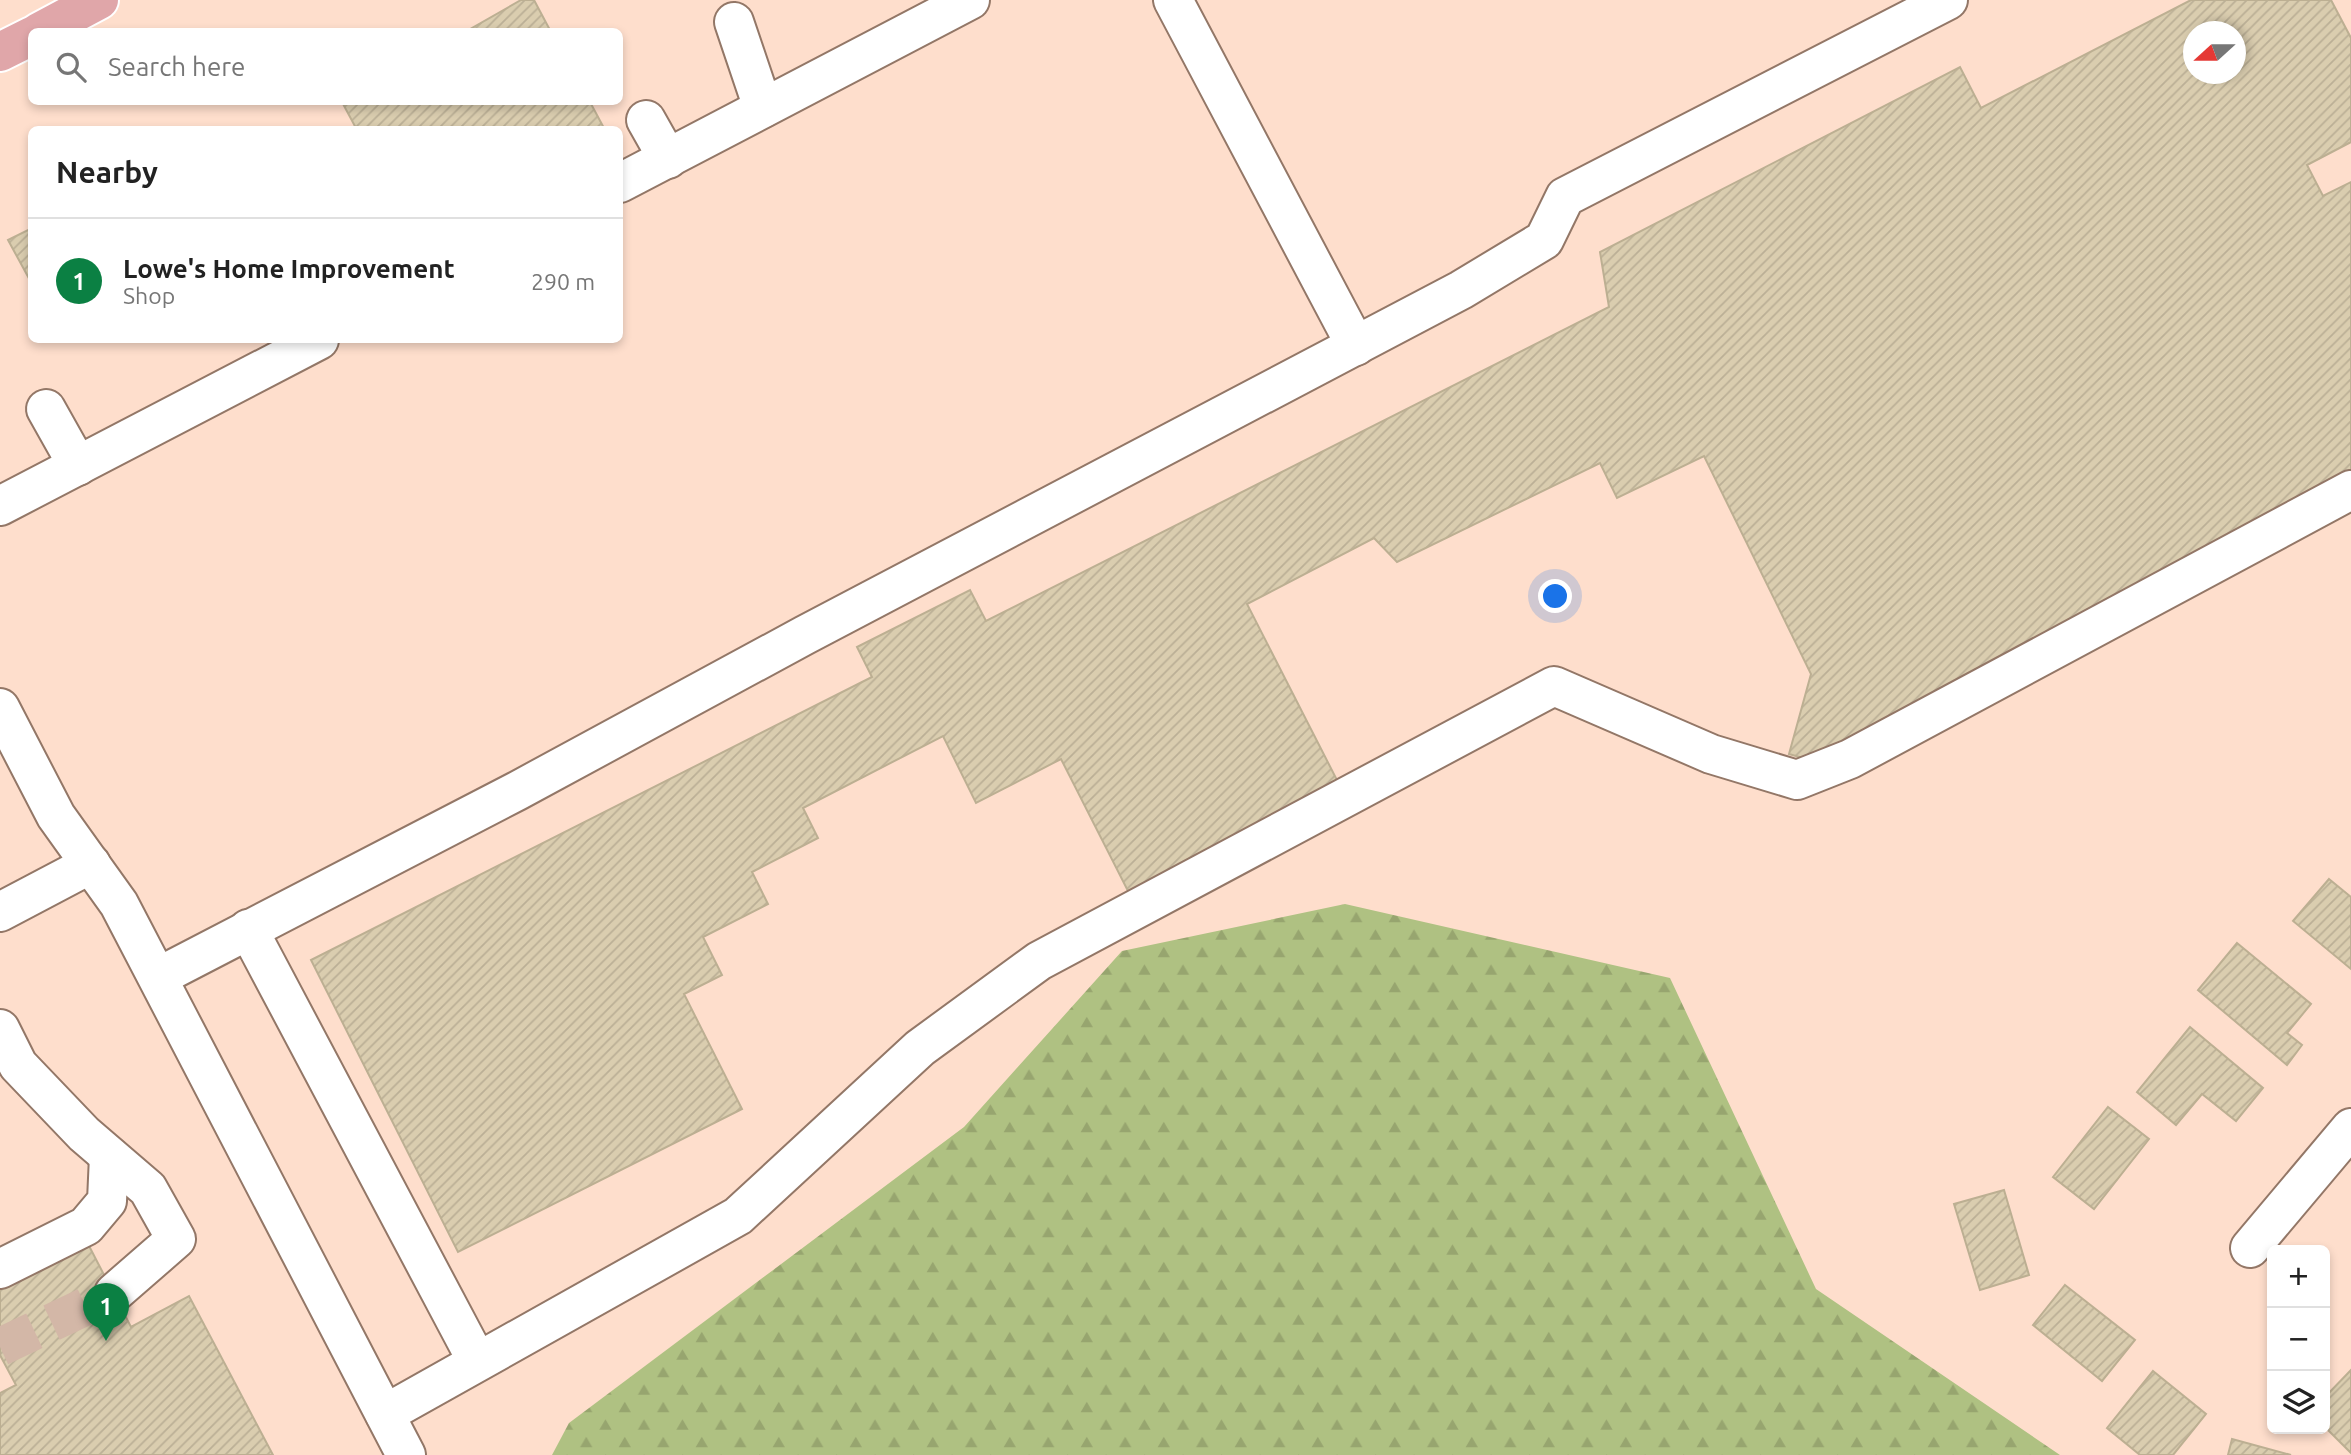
<!DOCTYPE html>
<meta charset="utf-8">
<style>
:root{--surface:#fff;--page:#f6f6f6;--text:#222;--muted:#767676;--line:#e0e0e0;--accent:#0b8043}
body{margin:0;font-family:Ubuntu,sans-serif;background:var(--page);color:var(--text)}
.controls{position:absolute;right:21px;bottom:21px;display:grid;overflow:hidden;border-radius:10px;box-shadow:0 4px 10px #0003}
.controls button{width:63px;height:63px;display:grid;place-items:center;padding:0;border:0;border-bottom:2px solid var(--line);background:var(--surface);color:var(--text);font:35px sans-serif}
.compass{position:absolute;left:2183px;top:21px;width:63px;height:63px;border-radius:50%;background:var(--surface);box-shadow:0 4px 10px #0003;rotate:249deg}
.you{position:absolute;left:1556px;top:597px;width:24px;height:24px;margin:-18px;border:5px solid #fff;border-radius:50%;background:#1a73e8;box-shadow:0 0 0 10px #1a73e833}
.badge{display:grid;place-items:center;width:46px;height:46px;border-radius:50%;background:var(--accent);color:#fff;font-size:23px;font-weight:700}
.pin{position:absolute;translate:-50% -58px;filter:drop-shadow(0 2px 4px #0008)}
.pin::after{content:'';position:absolute;top:37px;width:24px;height:21px;background:inherit;clip-path:polygon(0 0,100% 0,50% 100%)}
.list{margin:0;padding:0;list-style:none}
h2{display:flex;justify-content:space-between;align-items:center;height:91px;margin:0;padding:0 28px;font-size:30px}
h2 small{font-size:23px;font-weight:400;color:var(--muted)}
.list li{display:grid;grid-template-columns:46px 1fr auto;gap:21px;align-items:center;box-sizing:border-box;height:126px;padding:0 28px;border-top:2px solid var(--line)}
.list b{display:block;font-size:26px;white-space:nowrap}
.list p{margin:0;font-size:23px;white-space:nowrap;color:var(--muted)}
.list em{font-size:23px;font-style:normal;color:var(--muted)}
.icon{flex:none;width:38px;height:38px;fill:none;stroke:currentColor;stroke-width:2;stroke-linecap:round;stroke-linejoin:round}
.map{position:relative;flex:none;width:2351px;height:1455px;overflow:hidden}
.search{position:absolute;background:var(--surface);box-shadow:0 4px 10px #0003;left:28px;top:28px;width:595px;height:77px;display:flex;align-items:center;gap:18px;box-sizing:border-box;padding:0 24px;border-radius:10px;color:var(--muted);font-size:26px}
.panel{position:absolute;background:var(--surface);box-shadow:0 4px 10px #0003;left:28px;top:126px;width:595px;height:217px;border-radius:10px}
.map>svg:first-child{display:block}
.forest{fill:url(#forest-firs)}
.building{fill:url(#building-hatch);stroke:#bcaf92;stroke-width:2;fill-rule:evenodd}
.lines{fill:none;stroke-linecap:round;stroke-linejoin:round}
.minor-tunnel{stroke:#d3b7a7;stroke-width:38;stroke-dasharray:38 19;stroke-linecap:butt}
.minor-casing{stroke:#937767;stroke-width:42}
.major-casing{stroke:#fff;stroke-width:42}
.minor{stroke:#fff;stroke-width:38}
.major{stroke:#e0a6a9;stroke-width:38}
</style>
<div class="map">
<svg width="2351" height="1455" viewBox="0 0 2351 1455">
<defs>
<pattern id="forest-firs" width="22" height="20" patternUnits="userSpaceOnUse" patternTransform="scale(1.75)"><rect width="22" height="20" fill="#afc182"/><path d="M5 1l3.5 6h-7zM16 11l3.5 6h-7z" fill="#97a56f"/></pattern>
<pattern id="building-hatch" width="6" height="6" patternUnits="userSpaceOnUse" patternTransform="scale(1.75)"><rect width="6" height="6" fill="#dacdaf"/><path d="M-1 1l2-2M0 6l6-6M5 7l2-2" fill="none" stroke="#bbaf96"/></pattern>
</defs>
<rect width="100%" height="100%" fill="#fedecc"/>
<polygon class="forest" points="1345,904 1670,978 1816,1289 2060,1455 552,1455 569,1423 964,1127 1122,951"/>
<g class="building">
<polygon points="521,0 534,0 551,32 465,32"/>
<path d="M2191,0H2331L2351,38V142L2307,165L2323,196L2351,182V484L1813,761L1789,754L1811,674L1704,456L1617,498L1600,463L1397,562L1374,538L1247,604L1340,786L1130,895L1061,759L976,803L943,736L803,808L818,838L752,872L768,904L703,937L722,975L684,994L742,1109L458,1252L311,960L872,677L857,647L970,590L986,621L1609,307L1600,252L1960,67L1981,108ZM2194,32H2236V74H2194Z"/>
<polygon points="342,102 590,102 605,130 357,130"/>
<polygon points="32,228 32,284 8,240"/>
<polygon points="2329,879 2351,897 2351,969 2293,921"/>
<polygon points="2237,943 2311,1004 2287,1033 2302,1045 2287,1065 2198,990"/>
<polygon points="2190,1027 2263,1088 2236,1121 2202,1094 2176,1125 2137,1092"/>
<polygon points="2108,1107 2149,1139 2094,1209 2053,1177"/>
<polygon points="2004,1190 2029,1275 1980,1290 1954,1204"/>
<polygon points="87,1242 131,1327 189,1296 273,1455 0,1455 0,1393 16,1385 0,1355 0,1288"/>
<polygon points="2065,1285 2135,1340 2102,1381 2033,1325"/>
<polygon points="2351,1370 2351,1453 2325,1427 2325,1397"/>
<polygon points="2153,1371 2206,1414 2173,1455 2140,1455 2107,1428"/>
<polygon points="2232,1439 2291,1455 2228,1455"/>
</g>
<g class="lines">
<polyline class="minor-tunnel" points="0,1347 114,1293"/>
<g class="minor-casing">
<g id="minor">
<polyline points="1173,0 1356,346"/>
<polyline points="734,22 763,108"/>
<polyline points="646,120 668,159"/>
<polyline points="620,183 970,0"/>
<polyline points="46,409 78,466"/>
<polyline points="0,506 319,340"/>
<polyline points="0,708 56,816 119,904 406,1455"/>
<polyline points="0,912 91,864"/>
<polyline points="248,929 477,1361"/>
<polyline points="158,977 517,791 805,635 1461,290 1544,240 1565,197 1948,0"/>
<polyline points="0,1029 18,1065 84,1134 148,1189 176,1239 114,1293"/>
<polyline points="2250,1248 2351,1128"/>
<polyline points="0,1269 86,1226 107,1201 109,1156"/>
<polyline points="385,1414 738,1216 920,1048 1039,961 1554,686 1711,754 1797,780 1850,759 2351,490"/>
</g>
</g>
<g class="major-casing">
<g id="major">
<polyline points="39,32 99,0"/>
<polyline points="0,52 32,36"/>
</g>
</g>
<use href="#minor" class="minor"/>
<use href="#major" class="major"/>
</g>
</svg>
<div class="controls">
<button>+</button>
<button>−</button>
<button><svg class="icon" aria-label="layers" viewBox="0 0 24 24"><path d="M12 4l9 5-9 5-9-5zM3 14l9 5 9-5"/></svg></button>
</div>
<svg class="compass" viewBox="-18 -18 36 36"><path d="M0-13l5 13h-10z" fill="#e53935"/><path d="M0 13l5-13h-10z" fill="#767676"/></svg>
<div class="you"></div>
<div class="pin badge" style="left:106px;top:1341px">1</div>
<div class="search"><svg class="icon" aria-label="search" viewBox="0 0 24 24"><circle cx="10" cy="10" r="6"/><path d="M15 15l6 6"/></svg>Search here</div>
<section class="panel">
<h2>Nearby<small></small></h2>
<ul class="list">
<li><span class="badge">1</span><div><b>Lowe's Home Improvement</b><p>Shop</p></div><em>290 m</em></li>
</ul>
</section>
</div>
